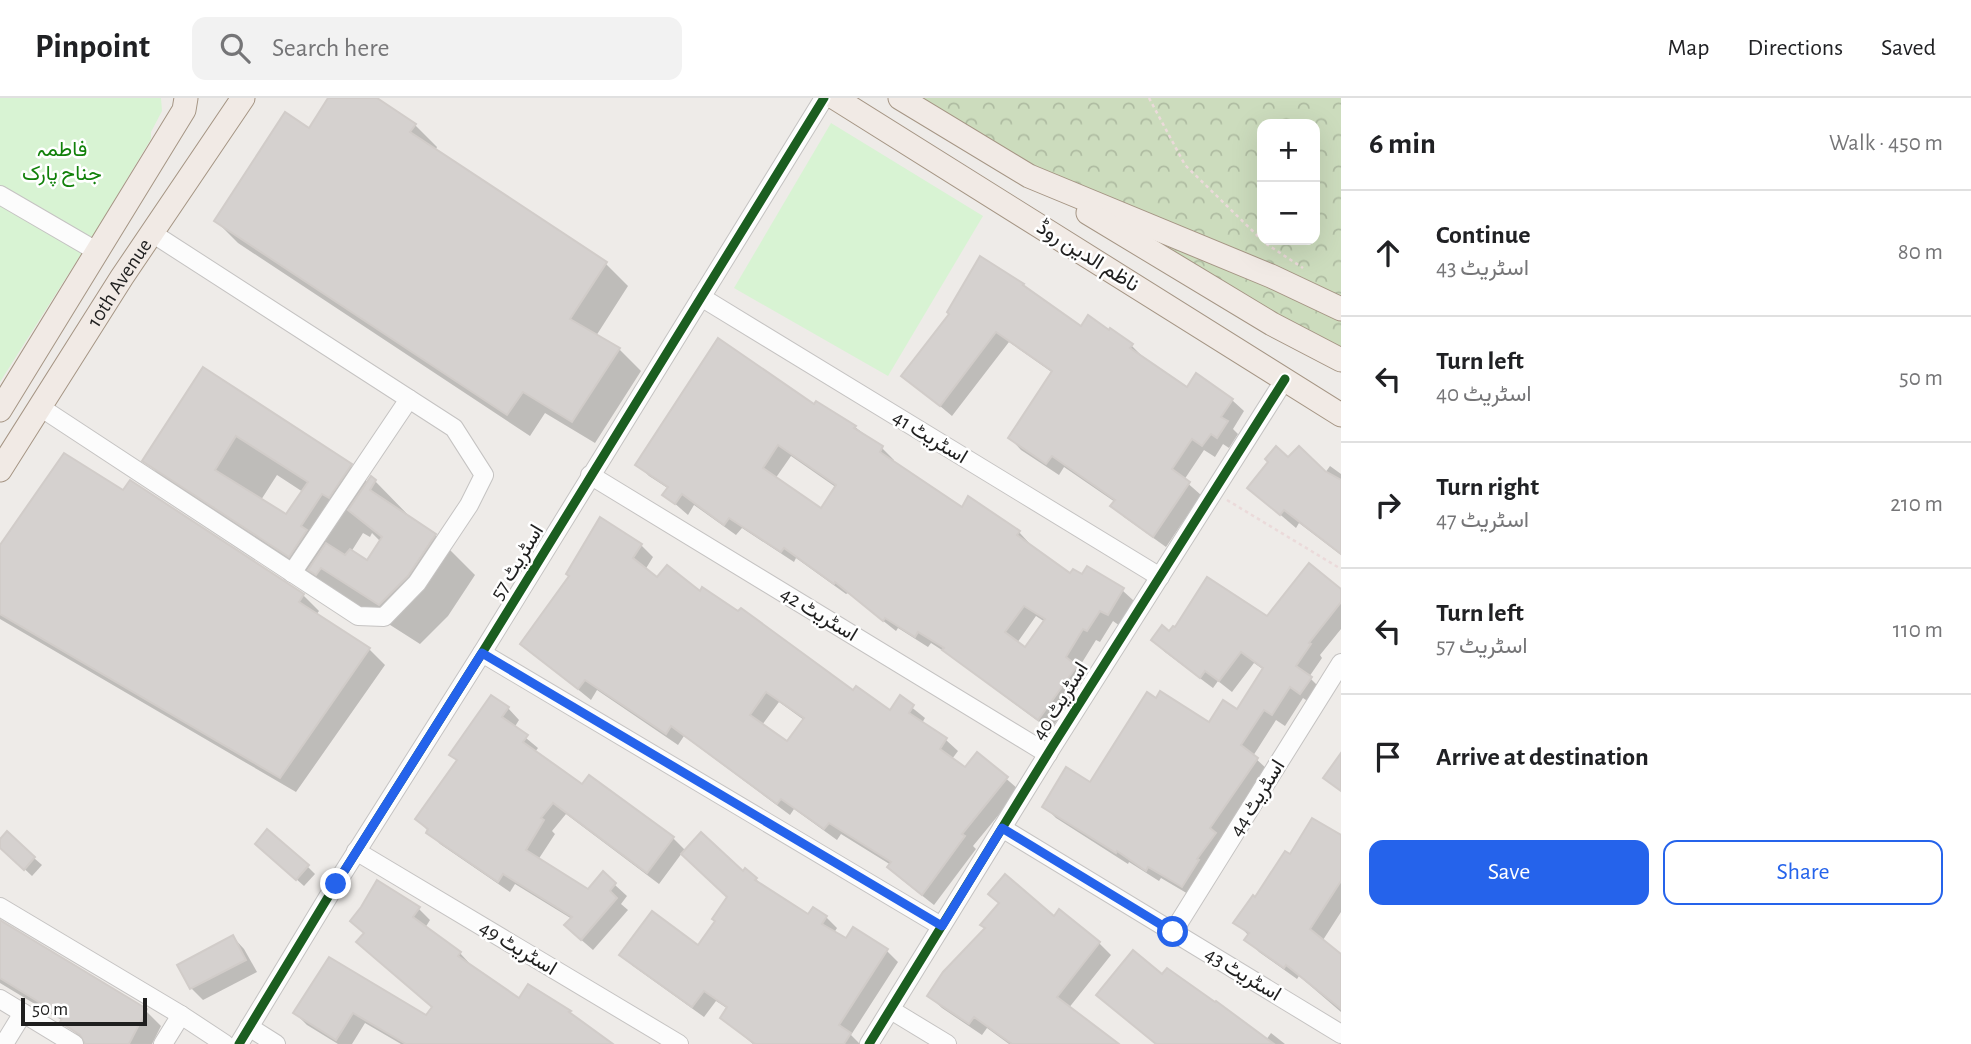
<!DOCTYPE html>
<meta charset="utf-8">
<style>
:root{--surface:#fff;--page:#f2f2f2;--text:#202124;--muted:#757577;--line:#e0e0e0;--accent:#2563eb}
body{margin:0;font-family:"Alegreya Sans",Vazirmatn,sans-serif;background:var(--page);color:var(--text)}
.controls{position:absolute;right:21px;top:21px;display:grid;overflow:hidden;border-radius:14px;box-shadow:0 7px 28px #0002}
.controls button{width:63px;height:63px;display:grid;place-items:center;padding:0;border:0;border-bottom:2px solid var(--line);background:var(--surface);color:var(--text);font:35px sans-serif}
.scale{position:absolute;left:21px;bottom:18px;width:126px;box-sizing:border-box;padding-left:7px;border:4px solid #1f1f1f;border-top:0;font-size:19px;line-height:24px;white-space:nowrap;color:#1f1f1f;-webkit-text-stroke:5px #fff;paint-order:stroke}
.stop{position:absolute;width:21px;height:21px;margin:-16px;border:5px solid #2563eb;border-radius:50%;background:#fff}
.stop.end{background:#2563eb;border-color:#fff;box-shadow:0 2px 7px #0008}
.list{margin:0;padding:0;list-style:none}
h2{display:flex;justify-content:space-between;align-items:center;height:91px;margin:0;padding:0 28px;font-size:30px}
h2 small{font-size:23px;font-weight:400;color:var(--muted)}
.list li{display:grid;grid-template-columns:46px 1fr auto;gap:21px;align-items:center;box-sizing:border-box;height:126px;padding:0 28px;border-top:2px solid var(--line)}
.list b{display:block;font-size:26px;white-space:nowrap}
.list p{margin:0;font-size:23px;white-space:nowrap;color:var(--muted)}
.list em{font-size:23px;font-style:normal;color:var(--muted)}
.actions{display:flex;gap:14px;padding:21px 28px}
.actions a{flex:1;padding:16px 0;border:2px solid var(--accent);border-radius:14px;text-align:center;font-size:24px;color:var(--accent)}
.actions .main{background:var(--accent);color:#fff}
.icon{flex:none;width:38px;height:38px;fill:none;stroke:currentColor;stroke-width:2;stroke-linecap:round;stroke-linejoin:round}
.map{position:relative;flex:none;width:1341px;height:946px;overflow:hidden}
header{display:flex;align-items:center;gap:42px;box-sizing:border-box;height:98px;padding:0 35px;background:var(--surface);border-bottom:2px solid var(--line)}
header strong{font-size:33px}
nav{display:flex;gap:38px;margin-inline-start:auto;font-size:24px}
.search{width:490px;height:63px;background:var(--page);display:flex;align-items:center;gap:18px;box-sizing:border-box;padding:0 24px;border-radius:14px;color:var(--muted);font-size:26px}
main{display:flex}
aside{flex:1;background:var(--surface)}
.map>svg:first-child{display:block}
.forest{fill:url(#forest-crowns);fill-rule:evenodd}
.park{fill:#d8f3d3}
.shadow{fill:#0003;fill-rule:evenodd}
.building{fill:#d5d1cf;stroke:#d1ccc9;stroke-width:2;fill-rule:evenodd}
.lines{fill:none;stroke-linecap:round;stroke-linejoin:round}
.minor-casing{stroke:#c5c3c2;stroke-width:20}
.major-casing{stroke:#a59584;stroke-width:25}
.path{stroke:#ebdada;stroke-width:2.5;stroke-dasharray:3.5 3.5;stroke-linecap:butt}
.minor{stroke:#fcfcfc;stroke-width:18}
.major{stroke:#f1eae5;stroke-width:23}
.cycleway-casing{stroke:#fff;stroke-width:13}
.cycleway{stroke:#1b5e20;stroke-width:9}
.route{stroke:#2563eb;stroke-width:9}
.labels{text-anchor:middle;dominant-baseline:central;stroke-width:5;stroke-linejoin:round;paint-order:stroke}
.park-label{font-size:21px;fill:#11810a;stroke:#fff}
.street-label{font-size:21px;fill:#1f1f1f;stroke:#fff}
</style>
<header>
<strong>Pinpoint</strong>
<div class="search"><svg class="icon" aria-label="search" viewBox="0 0 24 24"><circle cx="10" cy="10" r="6"/><path d="M15 15l6 6"/></svg>Search here</div>
<nav><a>Map</a><a>Directions</a><a>Saved</a></nav>
</header>
<main>
<div class="map">
<svg width="1341" height="946" viewBox="0 0 1341 946">
<defs>
<pattern id="forest-crowns" width="20" height="18" patternUnits="userSpaceOnUse" patternTransform="scale(1.75)"><rect width="20" height="18" fill="#ccdcbd"/><path d="M2 6a3 3 0 1 1 6 0M12 15a3 3 0 1 1 6 0" fill="none" stroke="#afbca2"/></pattern>
</defs>
<rect width="100%" height="100%" fill="#eeebe8"/>
<path class="forest" d="M911,0H1341V266ZM1262,26H1315V142H1262Z"/>
<g class="park">
<polygon points="0,0 161,0 162,13 151,34 151,41 97,131 0,284"/>
<polygon points="831,25 983,118 888,278 734,190"/>
</g>
<g class="shadow">
<polygon points="331,0 374,0 415,27 437,49 435,53 606,166 628,188 596,238 619,251 641,273 595,345 545,315 530,338 238,145 216,123 309,32"/>
<polygon points="951,216 1081,230 1131,247 1143,259 1187,291 1232,302 1244,313 1233,331 1238,336 1229,350 1223,346 1215,359 1204,352 1184,382 1201,397 1166,449 1124,419 1112,408 1115,404 1064,369 1059,377 1021,352 1010,340 1053,275 1009,244 952,318 904,278"/>
<path d="M204,271L350,367L368,385L375,383L415,424L435,437L475,477L448,518L420,546L362,509L357,516L185,402L144,362ZM277,377L303,394L286,418L261,402ZM363,435L370,439L372,435L381,444L368,465L351,454Z"/>
<path d="M814,308L855,329L882,350L894,362L893,364L962,411L1019,434L1030,446L1029,448L1071,478L1122,492L1134,503L1120,528L1113,523L1100,544L1096,542L1078,571L1088,581L1050,632L948,556L931,545L928,549L898,530L896,533L848,495L846,496L796,460L794,464L742,430L736,437L694,407L688,417L665,397L669,391L649,378L637,366ZM791,358L837,390L822,413L775,381ZM1036,518L1045,524L1026,551L1017,545Z"/>
<polygon points="1288,362 1325,375 1330,368 1341,376 1341,457 1299,425 1296,430 1249,390"/>
<polygon points="123,395 303,497 319,513 316,517 369,551 385,567 296,694 0,521 0,450"/>
<path d="M641,447L653,459L645,472L658,482L700,496L854,595L891,614L900,600L925,620L922,625L946,642L958,653L952,661L966,671L978,656L1019,692L973,748L976,751L934,807L901,781L889,769L891,767L841,736L837,742L794,711L790,717L684,638L678,647L597,592L591,602L522,546ZM779,604L804,622L788,646L762,627Z"/>
<polygon points="1341,494 1341,531 1320,557 1322,560 1309,579 1322,592 1312,606 1303,600 1285,628 1276,622 1253,658 1269,673 1195,800 1161,780 1159,783 1129,764 1128,766 1056,720 1044,708 1237,614 1264,572 1254,565 1232,594 1218,583 1213,590 1165,554 1153,542 1170,535 1267,521"/>
<polygon points="508,610 519,622 514,630 538,650 535,654 582,688 673,740 686,753 756,781 765,791 809,819 826,819 837,830 834,835 846,843 886,852 898,864 851,937 860,946 753,946 722,920 728,911 716,903 704,919 633,868 621,856 698,849 717,824 729,799 682,755 659,786 566,716 552,733 555,736 538,762 588,793 603,776 627,798 621,806 628,812 593,852 578,839 572,821 515,786 510,794 440,746 417,721 458,663 451,656"/>
<polygon points="1341,740 1341,814 1323,842 1341,859 1341,914 1299,878 1297,881 1259,854 1247,841 1249,838 1236,824 1290,759"/>
<polygon points="0,744 34,760 42,767 32,778 0,748"/>
<polygon points="265,753 307,768 315,776 304,788"/>
<polygon points="418,810 430,822 425,830 460,855 471,867 470,869 520,903 529,888 569,914 610,946 401,946 365,925 352,946 338,946 307,927 295,915 330,862 427,919 434,909 359,843"/>
<polygon points="1054,820 1099,845 1111,857 1068,911 1116,946 1009,946 987,930 982,937 942,910 929,898"/>
<polygon points="0,824 146,913 161,928 152,946 87,946 63,923 0,885"/>
<polygon points="233,839 244,851 257,874 203,902 191,890 179,868"/>
<polygon points="1163,878 1266,942 1271,935 1285,946 1156,946 1099,897"/>
</g>
<g class="building">
<polygon points="328,0 377,0 416,26 410,34 607,164 570,221 620,250 572,324 523,294 507,317 214,123 285,14 309,30"/>
<polygon points="980,158 1024,186 1023,187 1081,228 1088,217 1109,232 1110,230 1133,246 1130,250 1187,289 1196,275 1233,301 1221,319 1228,323 1217,340 1211,336 1202,348 1192,341 1172,371 1190,384 1153,439 1110,408 1115,402 1052,358 1046,366 1008,340 1052,273 996,234 940,308 901,278 949,216 947,214"/>
<path d="M718,240L814,306L816,303L856,328L854,330L883,348L880,354L962,409L968,398L1020,433L1017,437L1070,475L1073,471L1082,476L1087,468L1124,490L1108,517L1100,513L1087,533L1083,531L1066,559L1077,568L1038,622L942,552L944,550L918,534L915,539L885,520L883,523L835,484L834,486L784,450L781,454L729,420L724,427L682,396L675,406L662,397L668,389L635,367ZM778,347L836,387L821,410L763,370ZM1024,508L1045,521L1025,549L1005,534Z"/>
<path d="M203,269L352,366L329,400L322,396L301,428L307,432L289,459L142,363ZM236,338L308,384L286,416L215,372Z"/>
<polygon points="1276,348 1288,359 1299,348 1325,373 1341,382 1341,456 1284,412 1280,417 1247,390 1268,364 1265,361"/>
<polygon points="64,355 123,392 130,382 304,496 299,504 370,550 280,680 0,516 0,447"/>
<polygon points="371,378 376,382 370,392 436,436 408,478 379,507 321,470 316,477 308,472 326,445 345,457 350,451 367,462 382,439 348,412"/>
<path d="M600,419L642,446L633,460L657,479L667,467L700,493L702,489L738,513L741,510L853,592L856,588L890,612L900,597L914,607L909,615L947,640L940,651L965,669L977,654L1008,679L962,736L965,738L922,797L887,769L891,764L829,725L824,731L781,701L777,706L671,628L666,636L585,582L578,591L520,546L569,478L566,476ZM766,594L804,620L787,643L750,617Z"/>
<polygon points="1309,465 1341,491 1341,504 1309,545 1311,546 1296,568 1312,579 1300,596 1290,589 1272,617 1264,612 1241,647 1258,660 1210,730 1216,735 1197,761 1199,762 1182,789 1148,769 1146,773 1117,753 1116,755 1042,709 1066,669 1090,684 1147,594 1156,600 1160,593 1209,624 1223,602 1237,611 1263,570 1241,554 1219,583 1205,573 1200,580 1151,542 1162,527 1169,533 1173,528 1175,529 1207,479 1267,518"/>
<polygon points="491,597 509,609 502,619 528,637 523,644 582,686 589,677 674,739 647,775 553,705 541,720 544,722 526,752 588,791 603,773 616,785 610,793 617,800 581,842 564,827 572,819 503,776 498,784 426,735 428,731 415,721 457,662 449,657"/>
<polygon points="1341,655 1341,693 1323,680"/>
<polygon points="1312,720 1341,737 1341,783 1310,831 1341,856 1341,911 1286,867 1284,870 1244,842 1249,835 1233,825 1253,797 1255,799 1285,753 1290,756"/>
<polygon points="267,731 309,767 296,782 255,746"/>
<polygon points="7,733 35,759 24,772 0,750 0,741"/>
<polygon points="701,734 743,773 745,770 757,780 755,782 808,816 813,809 827,818 822,826 846,840 853,829 888,851 839,927 851,935 844,946 755,946 720,920 727,909 704,893 692,909 619,857 652,813 698,847 715,823 712,821 727,799 681,756"/>
<polygon points="1005,776 1054,818 1059,811 1100,844 1057,899 1119,946 1012,946 974,919 969,926 927,898 943,874 985,830 980,827 999,805 988,796"/>
<polygon points="377,782 420,809 413,819 461,854 458,858 519,900 528,886 571,913 569,914 613,946 406,946 353,915 336,942 293,915 329,859 426,917 432,909 356,844 364,835 350,823 361,809"/>
<polygon points="0,822 147,911 129,946 85,946 80,937 60,924 63,919 0,880"/>
<polygon points="233,837 246,862 190,891 177,867"/>
<polygon points="1133,852 1162,876 1167,870 1215,904 1216,903 1274,946 1156,946 1096,897"/>
</g>
<g class="lines">
<g class="minor-casing">
<g id="minor">
<polyline points="0,97 98,154"/>
<polyline points="701,199 1160,479"/>
<polyline points="40,309 358,518 384,519 417,485 469,407 484,377 454,330 152,135"/>
<polyline points="590,377 1048,656"/>
<polyline points="292,475 409,301"/>
<polyline points="482,555 941,828"/>
<polyline points="1002,730 1341,936"/>
<polyline points="356,753 679,946"/>
<polyline points="0,809 181,917 225,946"/>
<polyline points="1173,834 1341,565"/>
<polyline points="0,901 74,946"/>
<polyline points="891,912 947,946"/>
<polyline points="249,929 276,946"/>
<polyline points="4,946 23,915"/>
<polyline points="163,946 181,917"/>
<polyline points="239,946 336,786 482,555 824,0"/>
<polyline points="869,946 1052,649 1285,281"/>
</g>
</g>
<g class="major-casing">
<g id="major">
<polyline points="835,0 1341,317"/>
<polyline points="900,0 1029,78 1271,178 1341,211"/>
<polyline points="1088,115 1272,226 1341,262"/>
<polyline points="0,312 184,12 186,0"/>
<path id="s1" d="M0,372L122,179L243,0"/>
</g>
</g>
<g class="path">
<polyline points="1149,0 1185,67 1265,145 1303,170"/>
<polyline points="1227,402 1341,471"/>
</g>
<use href="#minor" class="minor"/>
<use href="#major" class="major"/>
<g class="cycleway-casing">
<g id="cycleway">
<polyline points="239,946 336,786 482,555 824,0"/>
<polyline points="869,946 1052,649 1285,281"/>
</g>
</g>
<use href="#cycleway" class="cycleway"/>
</g>
<g class="lines">
<polyline class="route" points="336,786 482,555 942,828 1002,730 1173,834"/>
</g>
<g class="labels">
<g class="park-label">
<text x="62" y="51">فاطمہ<tspan x="62" dy="24">جناح پارک</tspan></text>
</g>
<g class="street-label">
<text transform="translate(1088 158) rotate(32)">ناظم الدین روڈ</text>
<text stroke="none"><textPath href="#s1" startOffset="222">10th Avenue</textPath></text>
<text transform="translate(930 339) rotate(31)">اسٹریٹ 41</text>
<text transform="translate(517 464) rotate(-59)">اسٹریٹ 57</text>
<text transform="translate(819 516) rotate(31)">اسٹریٹ 42</text>
<text transform="translate(1060 603) rotate(-58)">اسٹریٹ 40</text>
<text transform="translate(1257 700) rotate(-58)">اسٹریٹ 44</text>
<text transform="translate(518 850) rotate(31)">اسٹریٹ 49</text>
<text transform="translate(1243 876) rotate(31)">اسٹریٹ 43</text>
</g>
</g>
</svg>
<div class="controls">
<button>+</button>
<button>−</button>
</div>
<div class="scale">50 m</div>
<div class="stop" style="left:1173px;top:834px"></div>
<div class="stop end" style="left:336px;top:786px"></div>
</div>
<aside>
<h2>6 min<small>Walk · 450 m</small></h2>
<ul class="list">
<li><svg class="icon" aria-label="ahead" viewBox="0 0 24 24"><path d="M12 20V5M6 11l6-6 6 6"/></svg><div><b>Continue</b><p>اسٹریٹ 43</p></div><em>80 m</em></li>
<li><svg class="icon" aria-label="left" viewBox="0 0 24 24"><path d="M17 20v-9H6M10 6l-5 5 5 5"/></svg><div><b>Turn left</b><p>اسٹریٹ 40</p></div><em>50 m</em></li>
<li><svg class="icon" aria-label="right" viewBox="0 0 24 24"><path d="M7 20v-9h11M14 6l5 5-5 5"/></svg><div><b>Turn right</b><p>اسٹریٹ 47</p></div><em>210 m</em></li>
<li><svg class="icon" aria-label="left" viewBox="0 0 24 24"><path d="M17 20v-9H6M10 6l-5 5 5 5"/></svg><div><b>Turn left</b><p>اسٹریٹ 57</p></div><em>110 m</em></li>
<li><svg class="icon" aria-label="arrive" viewBox="0 0 24 24"><path d="M6 21V4h12l-3 4 3 4H6"/></svg><div><b>Arrive at destination</b></div></li>
</ul>
<div class="actions"><a class="main">Save</a><a>Share</a></div>
</aside>
</main>
